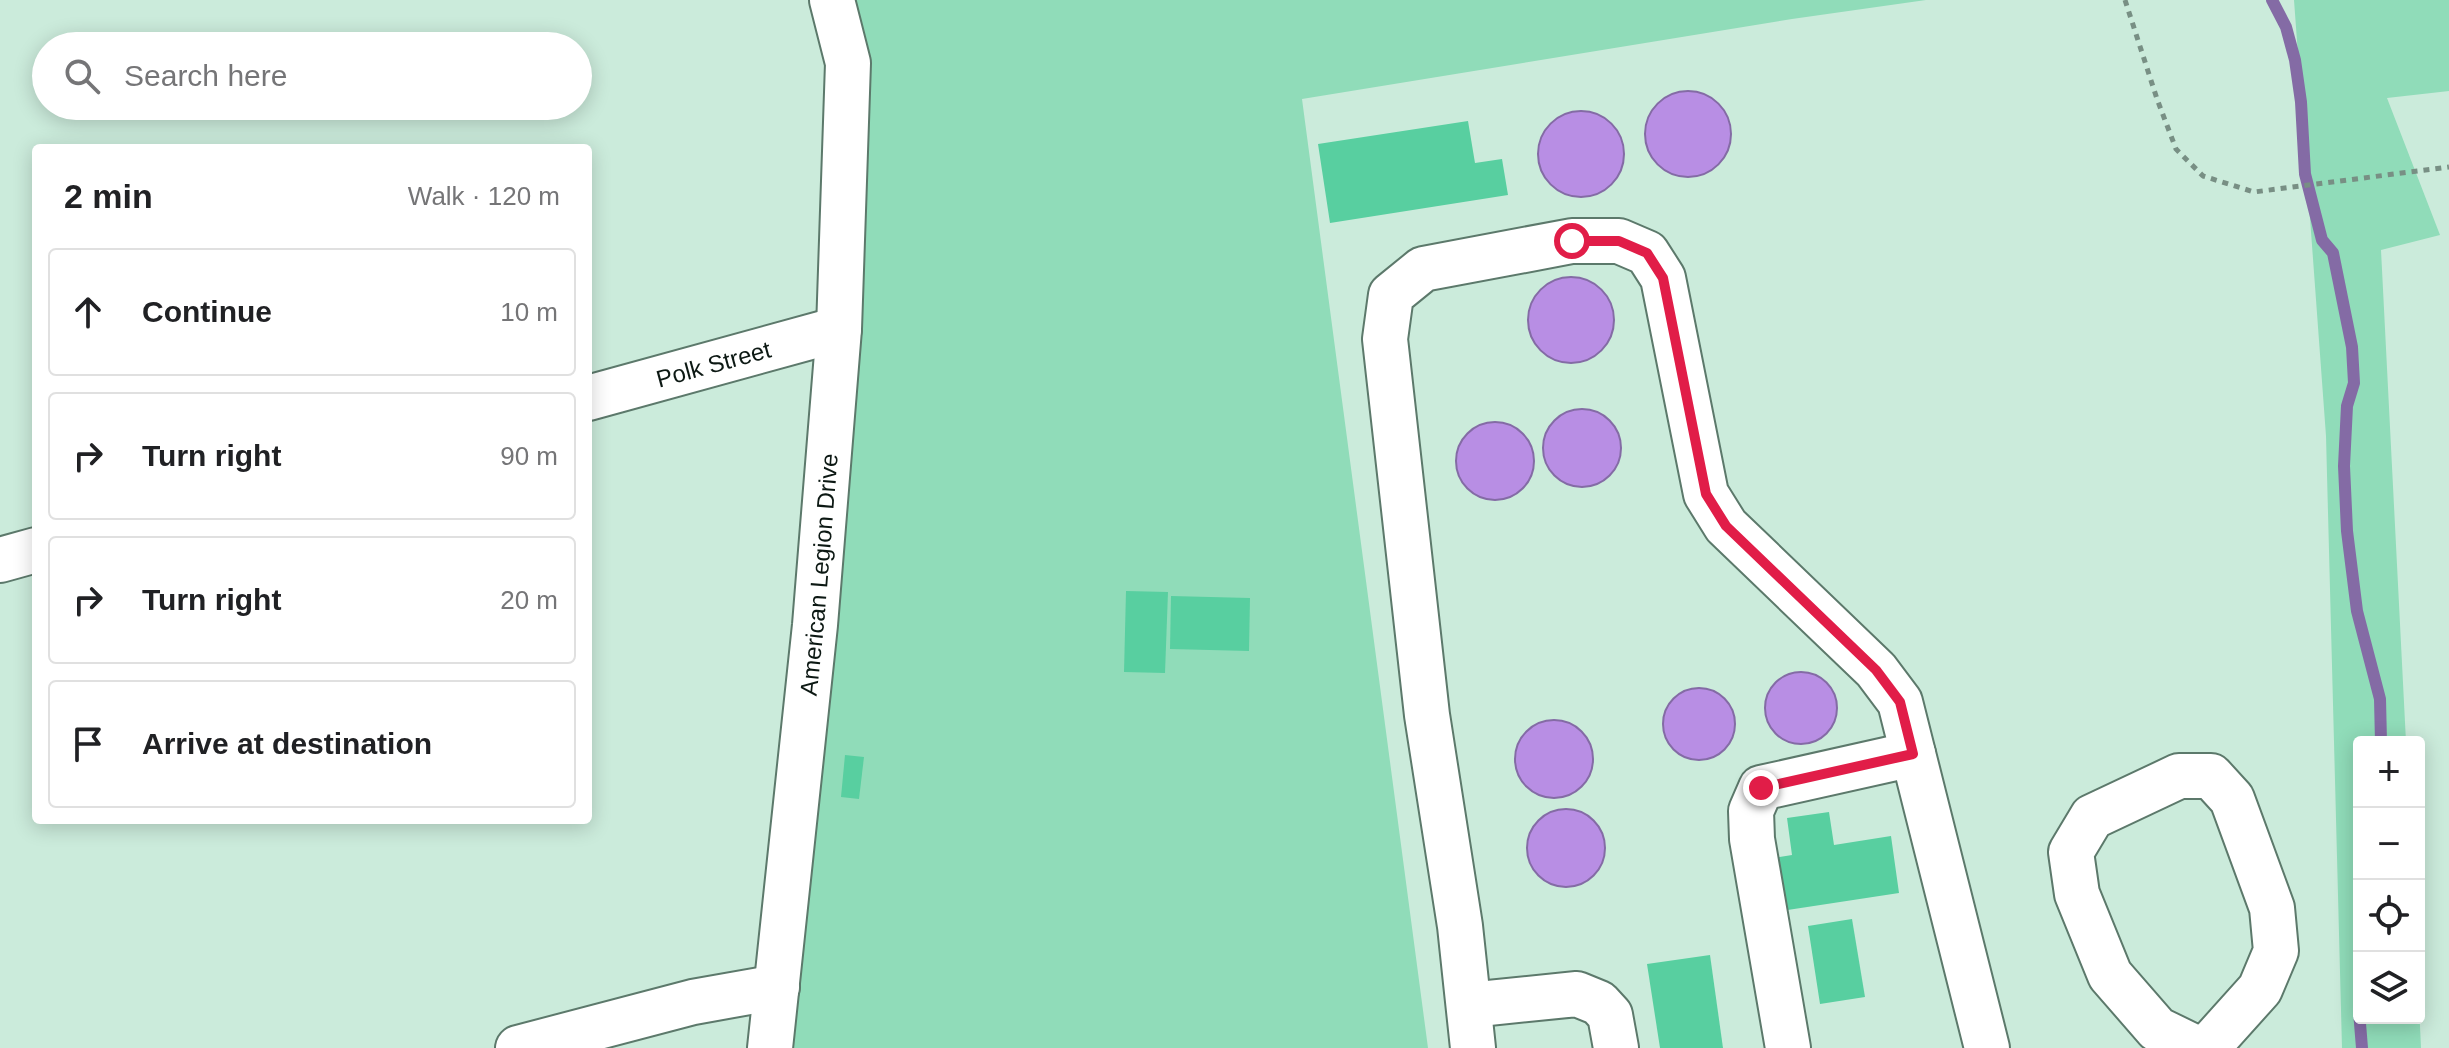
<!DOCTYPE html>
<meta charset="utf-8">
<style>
:root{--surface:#fff;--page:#f6f6f6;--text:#202124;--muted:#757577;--line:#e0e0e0}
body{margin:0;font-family:Helvetica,sans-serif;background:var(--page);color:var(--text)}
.controls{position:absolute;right:24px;bottom:24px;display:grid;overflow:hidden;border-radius:8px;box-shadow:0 4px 20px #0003}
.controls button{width:72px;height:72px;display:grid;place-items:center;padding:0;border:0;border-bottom:2px solid var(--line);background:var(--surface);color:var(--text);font:40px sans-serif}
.stop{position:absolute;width:24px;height:24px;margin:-18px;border:6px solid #e11d48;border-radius:50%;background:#fff}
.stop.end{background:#e11d48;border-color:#fff;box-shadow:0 2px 8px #0008}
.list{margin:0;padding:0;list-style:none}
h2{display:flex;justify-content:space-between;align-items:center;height:104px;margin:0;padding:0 32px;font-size:34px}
h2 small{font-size:26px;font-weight:400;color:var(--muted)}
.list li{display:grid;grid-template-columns:52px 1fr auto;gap:24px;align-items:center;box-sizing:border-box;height:128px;margin:0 16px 16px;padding:0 16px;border:2px solid var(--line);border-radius:8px}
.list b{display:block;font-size:30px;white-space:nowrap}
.list em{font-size:26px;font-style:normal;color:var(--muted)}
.icon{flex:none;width:44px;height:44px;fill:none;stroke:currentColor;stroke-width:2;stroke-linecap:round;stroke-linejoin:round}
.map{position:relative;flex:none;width:2449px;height:1048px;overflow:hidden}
.search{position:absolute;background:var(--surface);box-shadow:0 4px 20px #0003;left:32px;top:32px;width:560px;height:88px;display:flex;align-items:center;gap:20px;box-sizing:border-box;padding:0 28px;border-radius:44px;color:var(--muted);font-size:30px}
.panel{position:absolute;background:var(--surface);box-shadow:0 4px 20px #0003;left:32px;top:144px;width:560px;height:680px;border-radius:8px}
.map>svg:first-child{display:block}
.green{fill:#90dcb9}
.water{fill:#b88ee4;stroke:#846ba5;stroke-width:2}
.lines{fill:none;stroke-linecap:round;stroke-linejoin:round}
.stream{stroke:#846ba5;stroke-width:12}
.building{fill:#58cfa0}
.minor-casing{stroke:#5c796b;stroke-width:48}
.path{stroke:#788f84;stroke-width:5;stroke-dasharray:6 6;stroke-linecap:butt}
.minor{stroke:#fff;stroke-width:44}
.route{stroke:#e11d48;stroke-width:10}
.labels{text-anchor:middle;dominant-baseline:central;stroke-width:6;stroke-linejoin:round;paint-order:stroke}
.street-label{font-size:24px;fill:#0c1813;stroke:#cbebdb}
</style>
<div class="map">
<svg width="2449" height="1048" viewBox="0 0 2449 1048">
<rect width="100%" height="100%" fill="#cbebdb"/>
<g class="green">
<polygon points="846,0 1926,0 1792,19 1302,99 1428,1048 787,1048"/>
<polygon points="2294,0 2449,0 2449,91 2387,98 2440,235 2381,250 2406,742 2359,742 2359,1018 2419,1018 2419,1004 2421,1048 2342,1048 2326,436"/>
</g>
<g class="water">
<circle cx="1688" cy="134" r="43"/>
<circle cx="1581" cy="154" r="43"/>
<circle cx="1571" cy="320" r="43"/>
<circle cx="1582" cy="448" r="39"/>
<circle cx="1495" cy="461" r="39"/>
<circle cx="1801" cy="708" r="36"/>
<circle cx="1699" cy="724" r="36"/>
<circle cx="1554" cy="759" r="39"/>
<circle cx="1566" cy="848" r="39"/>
</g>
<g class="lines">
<g class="stream">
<polyline points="2272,0 2286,27 2295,60 2301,102 2305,174 2322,240 2333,253 2352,347 2354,383 2347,406 2344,466 2347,531 2357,611 2380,699 2381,742"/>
<polyline points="2359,1011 2362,1048"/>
</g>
</g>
<g class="building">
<polygon points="1468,121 1475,163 1502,159 1508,195 1330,223 1318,144"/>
<polygon points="1126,591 1168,592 1165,673 1124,672"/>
<polygon points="1171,596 1250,598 1249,651 1170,649"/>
<polygon points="845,755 864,757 859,799 841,797"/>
<polygon points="1829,812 1834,845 1891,836 1899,893 1781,911 1773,858 1792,855 1787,818"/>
<polygon points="1852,919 1865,997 1820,1004 1808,926"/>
<polygon points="1710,955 1723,1048 1660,1048 1647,964"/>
</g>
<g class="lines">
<g class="minor-casing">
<g id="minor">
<path id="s1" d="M588,398L839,329"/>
<polyline points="0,560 36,550"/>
<polyline points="1469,1005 1577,994 1599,1003 1610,1015 1616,1048"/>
<polyline points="518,1048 693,1002 777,987"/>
<path id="s2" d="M770,1048L815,625L839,329L848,63L832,0"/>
<polyline points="1473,1048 1460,926 1427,715 1385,339 1391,295 1423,269 1572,241 1619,241 1647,253 1663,278 1706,494 1726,526 1876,670 1900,702 1987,1048"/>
<polyline points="1788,1048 1752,839 1751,811 1761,788 1913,754"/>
<polyline points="2196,1048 2157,1029 2110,975 2077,894 2071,852 2092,817 2179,776 2211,776 2232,799 2272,908 2276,951 2260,989 2207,1048"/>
</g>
</g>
<polyline class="path" points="2125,0 2157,99 2176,149 2203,176 2254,192 2449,167"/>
<use href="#minor" class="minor"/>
</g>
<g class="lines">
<polyline class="route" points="1572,241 1619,241 1647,253 1663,278 1706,494 1726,526 1876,670 1900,702 1913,754 1761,788"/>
</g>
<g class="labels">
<g class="street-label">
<text stroke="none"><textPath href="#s1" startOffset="130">Polk Street</textPath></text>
<text stroke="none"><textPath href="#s2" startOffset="476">American Legion Drive</textPath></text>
</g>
</g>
</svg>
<div class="controls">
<button>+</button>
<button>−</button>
<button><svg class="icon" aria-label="locate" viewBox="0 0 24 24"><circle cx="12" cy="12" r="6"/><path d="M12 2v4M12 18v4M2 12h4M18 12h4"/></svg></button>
<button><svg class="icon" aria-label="layers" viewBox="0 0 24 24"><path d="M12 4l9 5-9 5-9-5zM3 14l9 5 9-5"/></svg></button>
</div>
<div class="stop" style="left:1572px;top:241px"></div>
<div class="stop end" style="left:1761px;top:788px"></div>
<div class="search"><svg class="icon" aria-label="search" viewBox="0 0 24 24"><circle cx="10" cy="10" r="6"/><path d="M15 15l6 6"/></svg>Search here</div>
<section class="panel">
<h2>2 min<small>Walk · 120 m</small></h2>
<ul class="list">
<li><svg class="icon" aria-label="ahead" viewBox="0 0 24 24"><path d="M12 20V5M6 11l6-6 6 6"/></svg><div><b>Continue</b></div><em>10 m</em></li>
<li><svg class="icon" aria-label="right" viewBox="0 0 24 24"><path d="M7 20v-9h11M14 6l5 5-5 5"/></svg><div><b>Turn right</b></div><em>90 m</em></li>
<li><svg class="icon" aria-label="right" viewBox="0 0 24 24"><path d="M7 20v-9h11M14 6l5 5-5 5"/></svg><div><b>Turn right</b></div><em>20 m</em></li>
<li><svg class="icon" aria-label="arrive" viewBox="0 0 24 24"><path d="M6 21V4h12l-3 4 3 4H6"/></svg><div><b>Arrive at destination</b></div></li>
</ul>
</section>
</div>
